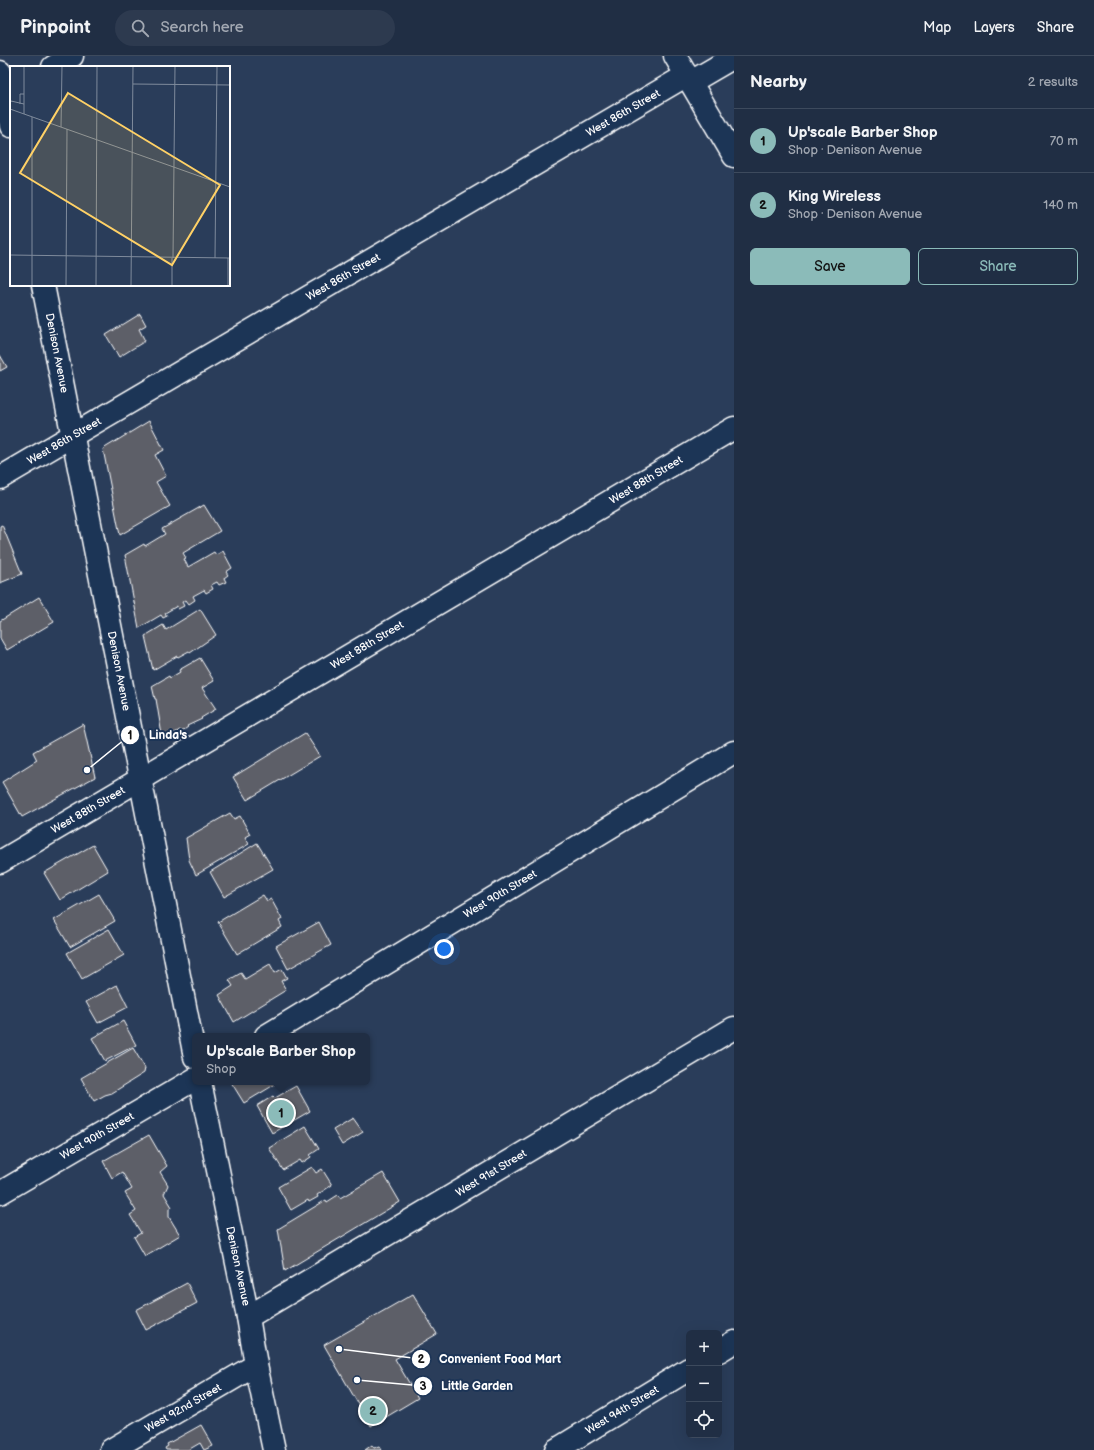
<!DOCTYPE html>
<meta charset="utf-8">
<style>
:root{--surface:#202e44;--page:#2d3a4f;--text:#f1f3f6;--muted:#a2a8b2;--line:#3d4a5d;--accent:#8bbbb9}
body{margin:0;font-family:"Balsamiq Sans",sans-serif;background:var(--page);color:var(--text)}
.controls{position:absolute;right:12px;bottom:12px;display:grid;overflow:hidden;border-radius:6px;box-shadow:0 4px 16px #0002}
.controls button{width:36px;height:36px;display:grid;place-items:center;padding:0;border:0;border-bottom:1px solid var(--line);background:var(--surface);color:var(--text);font:20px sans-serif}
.you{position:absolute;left:444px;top:893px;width:14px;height:14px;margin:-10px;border:3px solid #fff;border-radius:50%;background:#1a73e8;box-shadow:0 0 0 6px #1a73e833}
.badge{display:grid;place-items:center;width:26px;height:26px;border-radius:50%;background:var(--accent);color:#111;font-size:13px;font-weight:700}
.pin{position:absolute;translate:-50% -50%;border:2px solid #fff;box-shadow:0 1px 4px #0006}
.popup{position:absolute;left:192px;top:977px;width:178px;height:52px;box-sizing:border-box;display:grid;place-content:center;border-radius:6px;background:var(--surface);filter:drop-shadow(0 1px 3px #0005);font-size:13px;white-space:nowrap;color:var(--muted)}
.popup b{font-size:15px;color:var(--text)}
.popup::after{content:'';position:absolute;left:50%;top:100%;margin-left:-8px;border:8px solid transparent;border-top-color:var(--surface)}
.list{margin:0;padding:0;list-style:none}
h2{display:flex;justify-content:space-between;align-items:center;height:52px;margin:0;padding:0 16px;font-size:17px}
h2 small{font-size:13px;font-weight:400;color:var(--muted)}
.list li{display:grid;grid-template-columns:26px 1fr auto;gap:12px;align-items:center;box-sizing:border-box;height:64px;padding:0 16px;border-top:1px solid var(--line)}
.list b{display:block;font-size:15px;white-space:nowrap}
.list p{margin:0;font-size:13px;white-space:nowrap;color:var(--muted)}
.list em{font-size:13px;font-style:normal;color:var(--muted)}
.actions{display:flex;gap:8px;padding:12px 16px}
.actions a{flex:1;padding:9px 0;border:1px solid var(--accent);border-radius:6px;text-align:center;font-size:14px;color:var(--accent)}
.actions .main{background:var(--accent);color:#111}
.icon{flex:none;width:22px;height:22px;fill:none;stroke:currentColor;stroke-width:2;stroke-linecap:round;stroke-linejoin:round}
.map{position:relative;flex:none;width:734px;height:1394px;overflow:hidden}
header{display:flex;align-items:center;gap:24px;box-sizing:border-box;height:56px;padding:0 20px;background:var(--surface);border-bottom:1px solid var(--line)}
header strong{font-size:19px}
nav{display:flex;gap:22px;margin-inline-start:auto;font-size:14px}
.search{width:280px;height:36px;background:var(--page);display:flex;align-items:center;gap:10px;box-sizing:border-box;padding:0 14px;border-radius:22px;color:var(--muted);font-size:15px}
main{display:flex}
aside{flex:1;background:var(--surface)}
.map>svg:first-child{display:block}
.building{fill:#5d5e67;stroke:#fff}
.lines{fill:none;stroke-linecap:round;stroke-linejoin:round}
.minor-casing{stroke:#fff;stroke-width:25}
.secondary-casing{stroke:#fff;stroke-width:25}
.minor{stroke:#1d3557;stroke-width:22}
.secondary{stroke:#1d3557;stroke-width:22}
.labels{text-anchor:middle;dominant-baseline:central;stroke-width:4;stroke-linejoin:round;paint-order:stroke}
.street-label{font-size:11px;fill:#fff;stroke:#1d3557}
.inset-road{fill:none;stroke:#7f8b9c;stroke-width:1}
.view{fill:#ffd166;fill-opacity:0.15;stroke:#ffd166;stroke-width:2}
.inset-edge{fill:none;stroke:#fff;stroke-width:2}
.leader{fill:none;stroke:#fff;stroke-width:1.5}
.callout-dot{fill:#fff;stroke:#1d3557;stroke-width:1.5}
.mark-label{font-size:12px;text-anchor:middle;font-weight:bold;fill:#111}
.callout-label{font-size:12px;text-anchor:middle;font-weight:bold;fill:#fff;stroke:#1d3557;stroke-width:4;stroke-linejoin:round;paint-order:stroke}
</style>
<header>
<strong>Pinpoint</strong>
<div class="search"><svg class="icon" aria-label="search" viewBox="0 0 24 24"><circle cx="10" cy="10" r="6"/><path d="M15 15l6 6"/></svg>Search here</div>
<nav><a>Map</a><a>Layers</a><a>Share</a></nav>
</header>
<main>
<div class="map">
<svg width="734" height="1394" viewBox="0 0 734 1394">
<rect width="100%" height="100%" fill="#2a3d5a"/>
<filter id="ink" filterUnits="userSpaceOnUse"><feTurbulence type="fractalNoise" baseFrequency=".025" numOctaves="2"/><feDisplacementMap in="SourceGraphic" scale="8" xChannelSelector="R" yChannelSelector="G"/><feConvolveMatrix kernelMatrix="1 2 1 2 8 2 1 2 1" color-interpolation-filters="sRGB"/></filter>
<g filter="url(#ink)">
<g class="building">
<polygon points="140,258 146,269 139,273 145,285 119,301 106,279"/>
<polygon points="0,299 7,311 0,315"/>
<polygon points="149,365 164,394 155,399 166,420 156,426 170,450 120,479 103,393"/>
<polygon points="204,449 220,475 183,497 186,502 184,503 188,511 214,496 216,499 223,495 232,512 226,516 228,519 224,522 226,526 219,529 217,526 211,529 213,533 206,537 204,534 193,540 195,544 189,548 186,544 182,546 184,550 178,553 177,550 165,557 167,560 163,562 161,559 139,572 125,499 144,488 145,490 165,478 162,473"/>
<polygon points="2,469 22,518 0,527 0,470"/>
<polygon points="39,541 54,566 7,594 0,582 0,565"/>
<polygon points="200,553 216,579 190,597 189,595 178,601 177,600 153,614 145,580 163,569 166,574"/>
<polygon points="200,602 214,625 202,632 216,653 201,662 202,663 187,670 188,671 181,676 180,674 164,683 163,678 162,679 156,643 155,643 152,630 169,620 170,622 180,616 179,614"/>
<polygon points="83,668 95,721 22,761 2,726 37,704 33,696"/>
<polygon points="305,677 320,700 247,744 233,721"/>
<polygon points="230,757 234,763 240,760 250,778 245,781 249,788 196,819 189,804 186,782"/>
<polygon points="257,787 273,813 224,841 210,816"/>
<polygon points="93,789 108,815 60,844 44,817"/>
<polygon points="99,838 115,865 70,891 54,864"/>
<polygon points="263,839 267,845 271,843 282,863 279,865 282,871 237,898 218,866"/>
<polygon points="319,866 331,889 288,913 276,890"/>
<polygon points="109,873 124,899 82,923 67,897"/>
<polygon points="270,908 275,917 282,913 287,922 281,925 286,934 234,966 219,939 233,930 229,924 241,917 245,923"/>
<polygon points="117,929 128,951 98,967 86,946"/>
<polygon points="123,965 136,989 105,1005 92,982"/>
<polygon points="133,992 145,1012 144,1017 112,1037 105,1039 94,1045 81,1022"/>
<polygon points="231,1026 279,1026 244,1047"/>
<polygon points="296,1030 310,1055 272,1077 257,1050 273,1040 275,1042"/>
<polygon points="353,1062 363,1076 342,1089 333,1074"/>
<polygon points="305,1070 319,1093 310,1099 311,1101 302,1107 300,1104 283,1114 269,1092"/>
<polygon points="149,1079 167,1110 160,1116 168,1129 164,1138 172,1151 169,1153 169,1161 180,1179 145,1200 134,1181 141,1177 130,1159 136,1155 125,1137 132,1133 122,1116 112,1122 103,1105"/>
<polygon points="312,1111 316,1117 322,1113 332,1129 317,1139 318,1141 309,1146 308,1144 291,1154 278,1131"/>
<polygon points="383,1117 400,1146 285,1215 278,1173 326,1144 327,1146 338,1139 340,1142"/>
<polygon points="187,1227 197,1247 146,1274 136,1254"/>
<polygon points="413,1238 437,1278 395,1303 418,1342 371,1370 324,1289"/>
<polygon points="201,1369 213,1390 204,1394 200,1387 188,1394 166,1394 165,1392 168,1390 167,1388"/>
<polygon points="372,1389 374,1392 379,1390 382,1394 365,1394"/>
</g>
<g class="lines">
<g class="minor-casing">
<g id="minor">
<polyline points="675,0 734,100"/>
<polyline points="53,11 72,0"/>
<polyline points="691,26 734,1"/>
<polyline points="0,422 687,19"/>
<polyline points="0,806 734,372"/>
<polyline points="266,980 734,696"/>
<polyline points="0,1137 195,1023"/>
<polyline points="248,1261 734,972"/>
<polyline points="719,1295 734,1286"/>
<polyline points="111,1394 256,1309"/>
<polyline points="556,1394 689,1313"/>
</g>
</g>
<g class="secondary-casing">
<g id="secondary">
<polyline points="0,16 11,70"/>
<polyline points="43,229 195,1001"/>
<polyline points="200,1026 248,1261 256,1309 274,1394"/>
</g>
</g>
<use href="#minor" class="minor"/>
<use href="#secondary" class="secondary"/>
</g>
</g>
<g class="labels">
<g class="street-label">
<text transform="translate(623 57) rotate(-30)">West 86th Street</text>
<text transform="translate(343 221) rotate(-30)">West 86th Street</text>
<text transform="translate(57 297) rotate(79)">Denison Avenue</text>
<text transform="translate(64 385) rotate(-30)">West 86th Street</text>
<text transform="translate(646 424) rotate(-31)">West 88th Street</text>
<text transform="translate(367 589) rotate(-31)">West 88th Street</text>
<text transform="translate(119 615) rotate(79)">Denison Avenue</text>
<text transform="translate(88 754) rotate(-30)">West 88th Street</text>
<text transform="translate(500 838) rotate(-31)">West 90th Street</text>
<text transform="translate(97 1080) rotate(-30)">West 90th Street</text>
<text transform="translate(491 1117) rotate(-31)">West 91st Street</text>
<text transform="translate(238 1210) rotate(78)">Denison Avenue</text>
<text transform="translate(183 1352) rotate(-30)">West 92nd Street</text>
<text transform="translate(622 1354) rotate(-31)">West 94th Street</text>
</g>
</g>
<g transform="translate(10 10)">
<rect width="220" height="220" fill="#2a3d5a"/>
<path class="inset-road" d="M123,18L220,19M0,38L1,35L14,38M10,38V28H14M0,43L220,121M14,48V0M22,51V220M51,61L52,0M0,189L220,192M163,192L165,0M205,192L207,0M56,220L57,63M86,220L87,0M121,220L123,0M162,220V192M218,220V192"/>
<path class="view" d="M58,27L210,119L162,199L10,107Z"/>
<rect width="220" height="220" class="inset-edge"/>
</g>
<path class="leader" d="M87 714L130 679M339 1293L421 1303M357 1324L423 1330"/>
<g class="callout-dot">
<circle cx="87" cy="714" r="4"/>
<circle cx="339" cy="1293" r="4"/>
<circle cx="357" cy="1324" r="4"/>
<circle cx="130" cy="679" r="10"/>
<circle cx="421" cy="1303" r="10"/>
<circle cx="423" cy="1330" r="10"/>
</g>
<g class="mark-label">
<text x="130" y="683">1</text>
<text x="421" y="1307">2</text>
<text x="423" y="1334">3</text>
</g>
<g class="callout-label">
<text x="168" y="683">Linda's</text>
<text x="500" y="1307">Convenient Food Mart</text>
<text x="477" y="1334">Little Garden</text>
</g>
</svg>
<div class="controls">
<button>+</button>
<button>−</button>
<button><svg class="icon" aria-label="locate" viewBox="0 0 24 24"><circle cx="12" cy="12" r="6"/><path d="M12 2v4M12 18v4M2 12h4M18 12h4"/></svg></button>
</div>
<div class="you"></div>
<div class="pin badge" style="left:281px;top:1057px">1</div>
<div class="popup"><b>Up'scale Barber Shop</b>Shop</div>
<div class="pin badge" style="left:373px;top:1355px">2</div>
</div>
<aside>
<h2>Nearby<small>2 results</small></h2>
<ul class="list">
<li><span class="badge">1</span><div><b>Up'scale Barber Shop</b><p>Shop · Denison Avenue</p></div><em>70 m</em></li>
<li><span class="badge">2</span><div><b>King Wireless</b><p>Shop · Denison Avenue</p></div><em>140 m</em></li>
</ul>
<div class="actions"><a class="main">Save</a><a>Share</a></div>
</aside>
</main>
